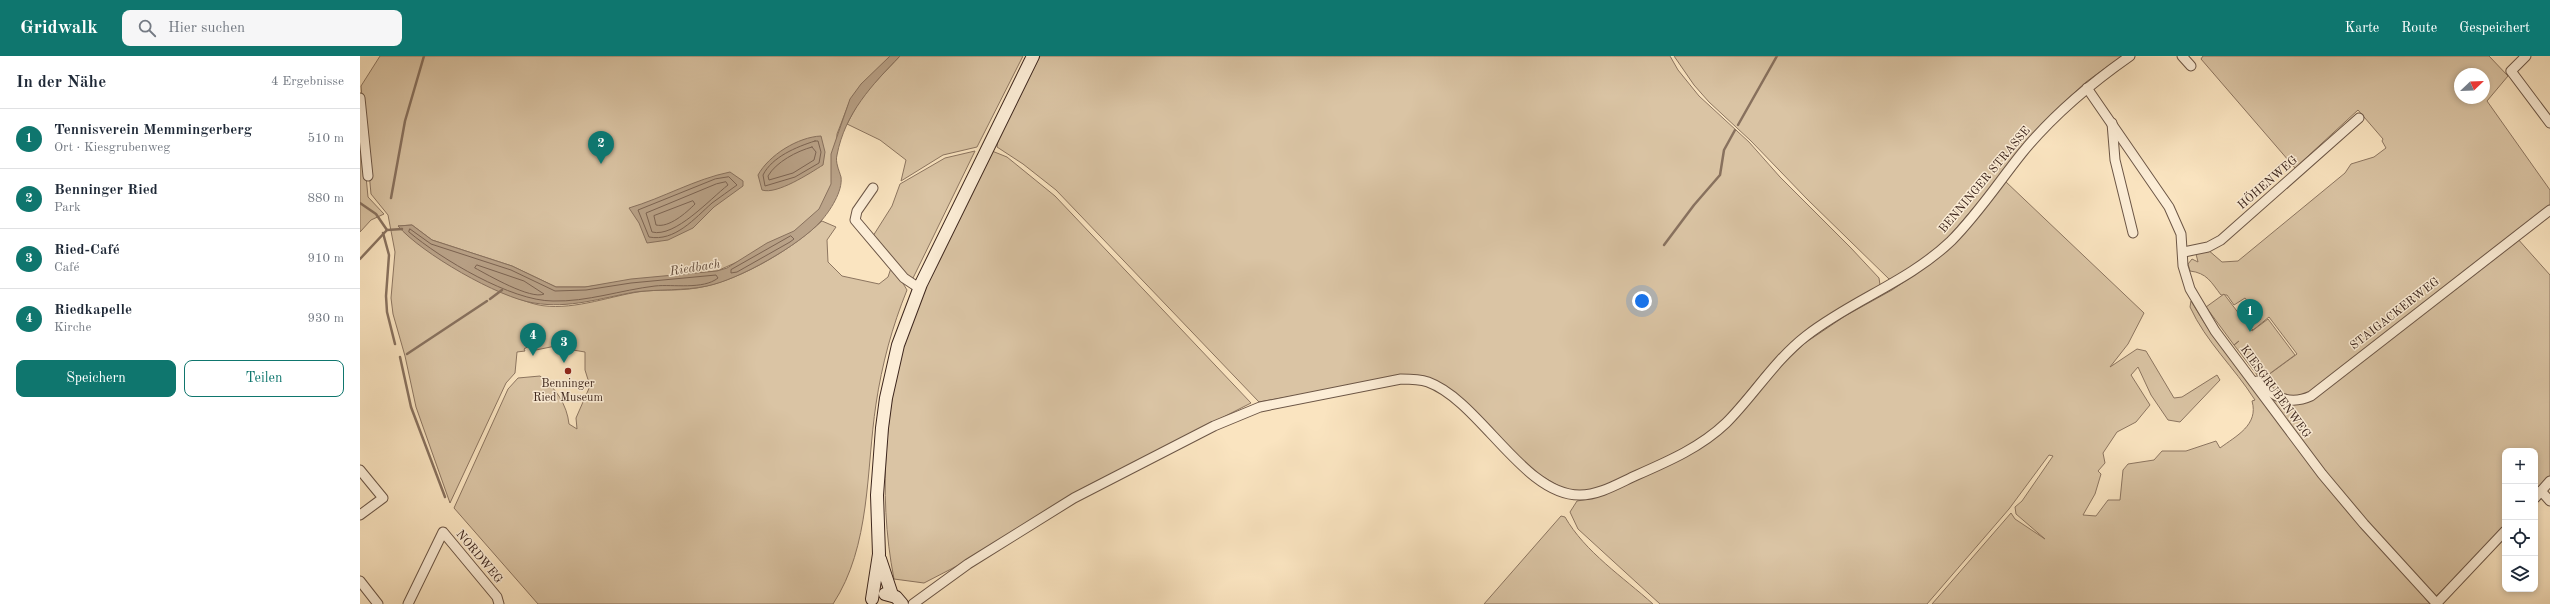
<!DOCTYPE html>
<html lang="de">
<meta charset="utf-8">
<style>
:root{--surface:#fff;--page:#f6f6f7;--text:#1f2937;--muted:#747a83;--line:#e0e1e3;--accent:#0f766e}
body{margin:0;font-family:"Old Standard TT",serif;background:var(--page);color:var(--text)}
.controls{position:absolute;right:12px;bottom:12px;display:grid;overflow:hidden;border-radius:8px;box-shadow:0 2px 6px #0003}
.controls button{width:36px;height:36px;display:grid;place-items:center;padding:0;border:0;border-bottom:1px solid var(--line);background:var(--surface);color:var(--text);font:20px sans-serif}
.compass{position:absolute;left:2094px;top:12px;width:36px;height:36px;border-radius:50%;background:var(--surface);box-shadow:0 2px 6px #0003;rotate:67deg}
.you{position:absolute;left:1282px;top:245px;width:14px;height:14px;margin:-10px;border:3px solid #fff;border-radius:50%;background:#1a73e8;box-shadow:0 0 0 6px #1a73e833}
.badge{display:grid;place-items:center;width:26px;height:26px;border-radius:50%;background:var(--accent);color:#fff;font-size:13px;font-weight:700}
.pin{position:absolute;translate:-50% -33px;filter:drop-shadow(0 1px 2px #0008)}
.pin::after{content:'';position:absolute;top:21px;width:14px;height:12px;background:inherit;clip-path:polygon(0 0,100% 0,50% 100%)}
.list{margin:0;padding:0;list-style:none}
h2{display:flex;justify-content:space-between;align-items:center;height:52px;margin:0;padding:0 16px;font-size:17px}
h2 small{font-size:13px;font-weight:400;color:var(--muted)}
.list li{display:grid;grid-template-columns:26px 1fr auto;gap:12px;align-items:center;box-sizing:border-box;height:60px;padding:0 16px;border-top:1px solid var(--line)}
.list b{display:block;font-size:15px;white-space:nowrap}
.list p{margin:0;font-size:13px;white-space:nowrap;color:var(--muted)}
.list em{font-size:13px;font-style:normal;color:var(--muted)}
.actions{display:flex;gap:8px;padding:12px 16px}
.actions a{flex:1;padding:9px 0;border:1px solid var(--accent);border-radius:8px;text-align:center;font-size:14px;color:var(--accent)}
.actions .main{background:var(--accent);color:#fff}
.icon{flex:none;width:22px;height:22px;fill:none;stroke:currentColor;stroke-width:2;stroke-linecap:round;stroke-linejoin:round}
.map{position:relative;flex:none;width:2190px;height:548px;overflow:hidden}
header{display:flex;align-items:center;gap:24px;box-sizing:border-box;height:56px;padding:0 20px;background:var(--accent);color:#fff}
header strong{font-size:19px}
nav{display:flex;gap:22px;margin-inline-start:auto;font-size:14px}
.search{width:280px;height:36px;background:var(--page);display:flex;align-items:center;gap:10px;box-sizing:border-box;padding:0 14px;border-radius:8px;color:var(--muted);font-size:15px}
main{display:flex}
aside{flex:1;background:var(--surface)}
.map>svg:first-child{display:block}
.green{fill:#dac4a4;stroke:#8c7560;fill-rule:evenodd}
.water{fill:#baa389;stroke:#88715e}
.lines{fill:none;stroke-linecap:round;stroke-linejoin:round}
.shore{stroke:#7c6453;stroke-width:1}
.stream{stroke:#88715e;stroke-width:2.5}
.street-casing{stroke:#6c5646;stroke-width:11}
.secondary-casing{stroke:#3d261d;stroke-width:14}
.street{stroke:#fcedd6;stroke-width:9}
.secondary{stroke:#fcedd6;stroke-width:12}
.poi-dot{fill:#8f2418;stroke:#fcedd6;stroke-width:1.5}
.labels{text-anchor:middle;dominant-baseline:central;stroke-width:3;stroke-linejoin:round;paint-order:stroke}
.street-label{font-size:12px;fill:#3d261d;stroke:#fcedd6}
.poi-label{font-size:12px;fill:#3d261d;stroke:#fcedd6}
.water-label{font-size:13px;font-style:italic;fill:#624c3d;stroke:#fcedd6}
</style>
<header>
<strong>Gridwalk</strong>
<div class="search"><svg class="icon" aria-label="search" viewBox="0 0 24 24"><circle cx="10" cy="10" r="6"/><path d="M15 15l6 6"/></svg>Hier suchen</div>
<nav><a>Karte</a><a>Route</a><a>Gespeichert</a></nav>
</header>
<main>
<aside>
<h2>In der Nähe<small>4 Ergebnisse</small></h2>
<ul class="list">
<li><span class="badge">1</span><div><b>Tennisverein Memmingerberg</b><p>Ort · Kiesgrubenweg</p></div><em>510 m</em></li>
<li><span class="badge">2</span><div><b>Benninger Ried</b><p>Park</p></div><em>880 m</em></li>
<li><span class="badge">3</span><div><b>Ried-Café</b><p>Café</p></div><em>910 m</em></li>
<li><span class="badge">4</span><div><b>Riedkapelle</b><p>Kirche</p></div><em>930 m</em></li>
</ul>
<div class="actions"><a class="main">Speichern</a><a>Teilen</a></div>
</aside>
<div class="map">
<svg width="2190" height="548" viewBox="0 0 2190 548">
<rect width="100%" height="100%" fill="#fae4c0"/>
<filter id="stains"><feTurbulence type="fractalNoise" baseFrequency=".005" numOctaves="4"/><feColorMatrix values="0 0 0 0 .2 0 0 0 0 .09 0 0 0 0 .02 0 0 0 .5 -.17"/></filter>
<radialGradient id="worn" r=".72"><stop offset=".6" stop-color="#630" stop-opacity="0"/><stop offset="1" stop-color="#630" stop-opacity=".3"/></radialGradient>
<g class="green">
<path d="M20,0H530L489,47L477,78L475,121L463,155L424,185L357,215L225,231H196L152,210L72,184L52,169L38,170C80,200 121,231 171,247C202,257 241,243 272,237C291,233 310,235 329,233C373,229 430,195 462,165L476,171L467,184L468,206L482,220L519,228L528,221L532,209L547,234C532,271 522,308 516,348C506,414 511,490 473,548H178L94,452L148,333L158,322L180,320C196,332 207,349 209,368L217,373L216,362L230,330L225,314V296L213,294L210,287L176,294L172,288L164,293L165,295L157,296L155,317L146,327L90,447L56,351L45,300L33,258L31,242L35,196L28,159L11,138L1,30Z"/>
<polygon points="540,0 663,0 617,91 583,99 541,125 546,104 520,84 487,68 502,40"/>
<polygon points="680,0 1310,0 1318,14 1339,40 1389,86 1420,121 1491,192 1519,222 1520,229 1429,290 1405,314 1363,365 1339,384 1256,426 1230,435 1206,434 1178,418 1074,325 989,330 899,346 696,134 663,108 637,91 638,84"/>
<polygon points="1314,0 1762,0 1726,26 1702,48 1586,184 1562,204 1533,223 1529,223 1447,143 1391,85 1349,46 1334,29"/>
<path d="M1843,0H2129L2148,20L2127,45L2190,134V149L1946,340L1928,343L1900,325L1937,298L1909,261L1893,274L1890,271L1901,263L1885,242L1874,249L1867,239H1861C1851,226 1847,217 1830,215L1828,208L1832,203L1838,206L1836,198L1847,193L1862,206L1878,205L1985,117L1991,108L2014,101L2026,92L2022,85L2023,83L1998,54L1935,112L1841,3ZM2100,18H2124V42H2100Z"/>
<polygon points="0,58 8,141 24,158 11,164 0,176"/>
<polygon points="615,95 556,216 553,222 546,220 513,180 532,150 540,128 585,102"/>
<path d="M632,95L647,101L695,140L891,347L725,431L620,498L564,527L534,523C517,437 525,338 554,255C560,238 571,221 579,204C597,168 614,131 632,95Z"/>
<path d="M1645,125L1784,257L1768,288L1750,311L1777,293L1786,295L1814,342L1822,341L1857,319L1860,324L1820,366L1808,364L1791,339L1778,311L1771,319L1790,349L1776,366L1757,376L1743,397L1745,407L1738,415L1741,418L1735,438L1723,459L1736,460L1748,444H1760L1763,414L1768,408L1794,404L1802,395H1826L1856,385L1860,392C1876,380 1899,369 1892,345L1895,344C1874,311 1846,286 1830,251L1831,245L1847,271L1947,404L2070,548H1572L1651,457L1655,463L1685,483L1656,458L1655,451L1662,445L1693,400L1689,399L1649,453L1567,548H1300L1218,473L1210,456L1217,445L1229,443L1329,398L1445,287L1485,260L1532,234L1576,204Z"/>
<polygon points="2157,182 2190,219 2190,421 2175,437 2175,395 2145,395 2145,470 2120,499 2076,540 1981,437 1906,336 1935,348"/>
<polygon points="1864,238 1892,275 1908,263 1935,299 1901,324 1874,289 1879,285 1874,289 1846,251"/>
<path d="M1201,460L1205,461C1225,496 1263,521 1293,548H1124Z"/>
</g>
<g class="water">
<path d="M530,0H540C512,29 485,57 477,99C475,106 479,114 481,121C483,135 470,155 461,165C440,189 378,224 347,230C324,235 299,233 275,236C241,242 209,253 174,247C139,242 61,197 38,170L52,169L72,184L152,210L196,231H225L271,223L357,215L367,212L407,187L434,175L459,153L471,128V98L490,43L501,28Z"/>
<path d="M461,80L465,96L463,109C450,117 417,139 402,134L398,119C409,99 438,81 461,80Z"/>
<path d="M370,116L383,125V130L354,151L333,172L308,184L287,187L279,167L269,152C303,142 335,123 370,116Z"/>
</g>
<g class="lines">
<g class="shore">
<path d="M455,85H458L461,96L459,107L435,121L405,130L403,119C412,101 436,91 455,85Z"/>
<path d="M452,91L456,96L454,104L433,117L409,124L408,120C416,106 437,95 452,91Z"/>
<path d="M369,121L377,129C369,135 360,141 352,147C335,162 315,186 289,181L278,154L355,123Z"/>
<path d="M366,126L368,129C350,143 315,182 292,176L286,157L356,128Z"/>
<path d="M333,145L335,148C326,157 309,172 296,169L294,160Z"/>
<path d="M50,173L71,188L151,214L195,235L226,234L271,227L356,219L358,222C343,234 313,228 295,230C261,234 227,246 193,245C151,245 81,203 49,176Z"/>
<polygon points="431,180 434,183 430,186 377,216 371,217 371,214"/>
<path d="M117,209L164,225L184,238C171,244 128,219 115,212Z"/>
</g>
<g class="stream">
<polyline points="1378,69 1417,0"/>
<polyline points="31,142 45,65 64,0"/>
<polyline points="0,147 16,158 27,174"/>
<polyline points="23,177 29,199 26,240 27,256 35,288"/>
<polyline points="1304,189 1334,149 1360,119 1364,94 1375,74"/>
<polyline points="0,203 27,174 42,173"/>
<polyline points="130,243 142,234"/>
<polyline points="47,298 127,245"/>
<polyline points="40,301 51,351 85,441"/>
</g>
<g class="street-casing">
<g id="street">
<polyline points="1822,0 1831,10"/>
<polyline points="2166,0 2151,15 2190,67"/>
<polyline points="1727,32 1809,151 1821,178 1823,210 1830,233 1855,275 1962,418 2004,468 2077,548"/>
<polyline points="0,42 8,120"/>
<polyline points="1752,67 1755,104 1773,177"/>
<polyline points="513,132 497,155 495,164 544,222 559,232"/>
<polyline points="1824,196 1848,191 1861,184 1999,62"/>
<path d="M1897,325C1914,341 1929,350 1951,340L2190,154"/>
<polyline points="0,414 23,442 0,459"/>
<polyline points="2181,435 2190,445"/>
<polyline points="2175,442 2190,425"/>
<polyline points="0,525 18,548"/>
<polyline points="48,548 83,476 137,541 139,548"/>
<path d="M553,548L608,508L714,442L854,370L900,351L1041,323C1050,323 1059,323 1068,326C1120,345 1164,440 1220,439C1240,439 1259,427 1277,419C1309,405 1341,391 1366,367C1394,339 1414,305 1446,280C1492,244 1548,226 1591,185C1618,158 1638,127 1662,97C1693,59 1730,28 1770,0"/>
<polyline points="2076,548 2145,475"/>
</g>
</g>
<g class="secondary-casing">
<g id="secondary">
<polyline points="520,503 532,539"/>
<polyline points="525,538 536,541 542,548"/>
<polyline points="512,543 519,498 517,439 522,372 526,342 538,289 561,228 673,0"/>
</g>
</g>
<use href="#street" class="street"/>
<use href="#secondary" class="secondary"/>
</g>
<circle class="poi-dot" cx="208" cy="315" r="4"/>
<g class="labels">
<g class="street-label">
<text transform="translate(1625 124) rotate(-50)">BENNINGER STRASSE</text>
<text transform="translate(1908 127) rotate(-41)">HÖHENWEG</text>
<text transform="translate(2035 258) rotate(-38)">STAIGACKERWEG</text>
<text transform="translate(1915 336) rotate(54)">KIESGRUBENWEG</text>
<text transform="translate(119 501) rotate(50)">NORDWEG</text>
</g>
<g class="poi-label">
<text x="208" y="328">Benninger<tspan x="208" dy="14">Ried Museum</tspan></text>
</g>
<g class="water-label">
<text transform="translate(335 212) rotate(-9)">Riedbach</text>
</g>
</g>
<rect width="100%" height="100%" filter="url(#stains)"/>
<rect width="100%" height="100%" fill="url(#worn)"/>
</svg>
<div class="controls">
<button>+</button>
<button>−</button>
<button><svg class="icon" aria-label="locate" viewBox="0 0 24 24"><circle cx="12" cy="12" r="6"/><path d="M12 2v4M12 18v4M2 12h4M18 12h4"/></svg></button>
<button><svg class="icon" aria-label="layers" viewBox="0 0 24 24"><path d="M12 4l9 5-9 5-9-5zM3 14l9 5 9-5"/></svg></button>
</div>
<svg class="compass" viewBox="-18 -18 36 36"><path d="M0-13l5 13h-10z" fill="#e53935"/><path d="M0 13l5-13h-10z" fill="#747a83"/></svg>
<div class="you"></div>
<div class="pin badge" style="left:1890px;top:276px">1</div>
<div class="pin badge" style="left:241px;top:108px">2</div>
<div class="pin badge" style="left:204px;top:307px">3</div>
<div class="pin badge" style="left:173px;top:300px">4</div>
</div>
</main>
